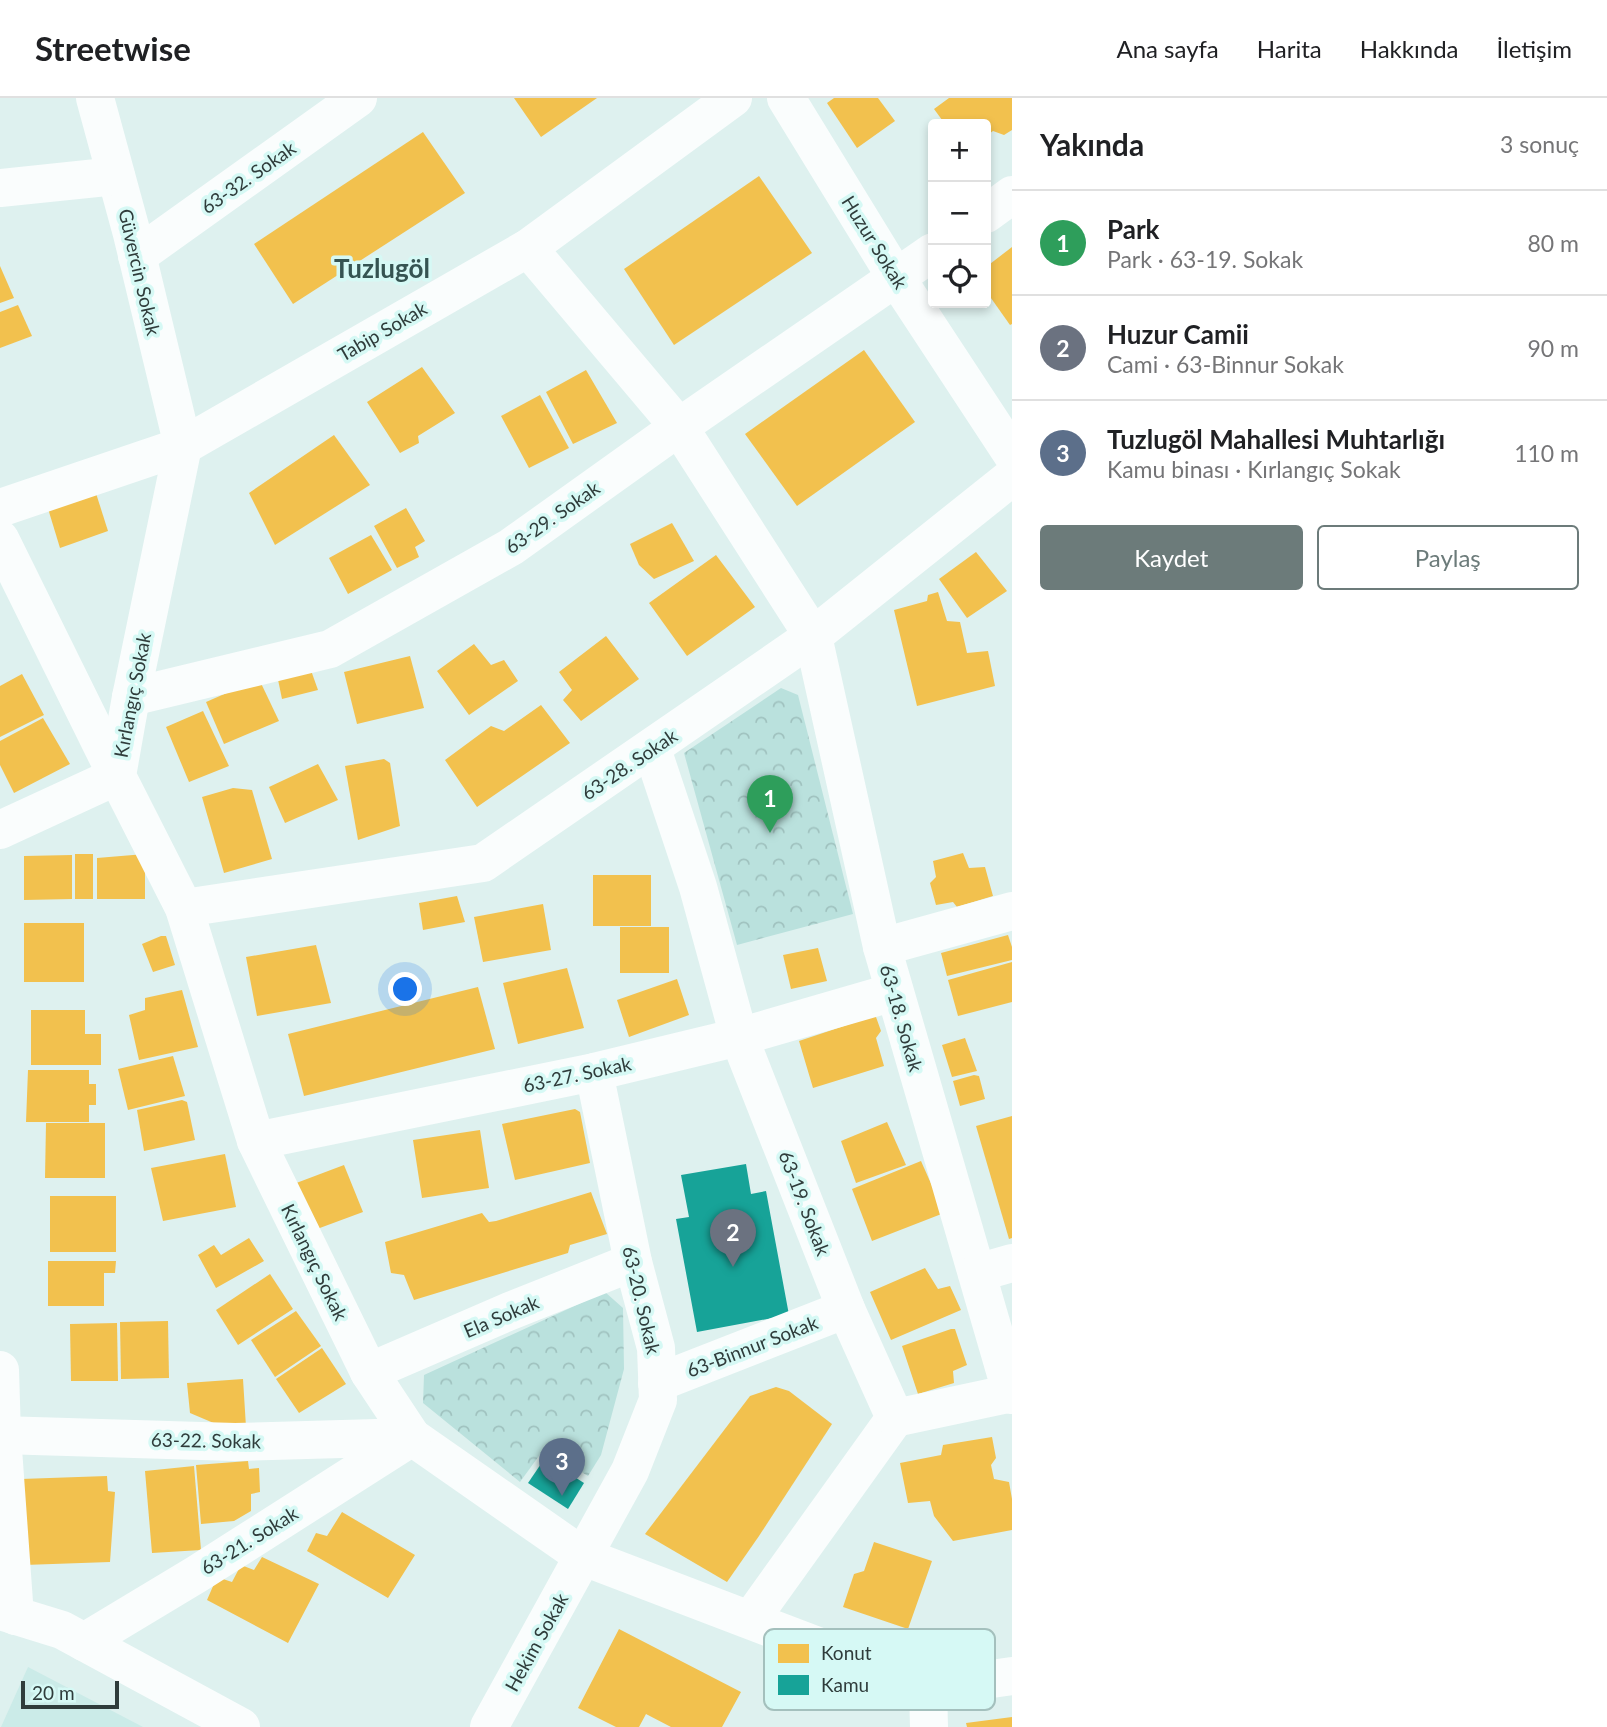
<!DOCTYPE html>
<html lang="tr">
<meta charset="utf-8">
<style>
:root{--surface:#fff;--page:#f2f2f2;--text:#202124;--muted:#757577;--line:#e0e0e0;--accent:#6c7b7a}
body{margin:0;font-family:Lato,sans-serif;background:var(--page);color:var(--text)}
.controls{position:absolute;right:21px;top:21px;display:grid;overflow:hidden;border-radius:7px;box-shadow:0 4px 10px #0003}
.controls button{width:63px;height:63px;display:grid;place-items:center;padding:0;border:0;border-bottom:2px solid var(--line);background:var(--surface);color:var(--text);font:35px sans-serif}
.scale{position:absolute;left:21px;bottom:18px;width:98px;box-sizing:border-box;padding-left:7px;border:4px solid #2f3c3b;border-top:0;font-size:19px;line-height:24px;white-space:nowrap;color:#2f3c3b;-webkit-text-stroke:5px #d6f9f5;paint-order:stroke}
.you{position:absolute;left:406px;top:892px;width:24px;height:24px;margin:-18px;border:5px solid #fff;border-radius:50%;background:#1a73e8;box-shadow:0 0 0 10px #1a73e833}
.badge{display:grid;place-items:center;width:46px;height:46px;border-radius:50%;background:var(--accent);color:#fff;font-size:23px;font-weight:700}
.pin{position:absolute;translate:-50% -58px;filter:drop-shadow(0 2px 4px #0008)}
.pin::after{content:'';position:absolute;top:37px;width:24px;height:21px;background:inherit;clip-path:polygon(0 0,100% 0,50% 100%)}
.list{margin:0;padding:0;list-style:none}
h2{display:flex;justify-content:space-between;align-items:center;height:91px;margin:0;padding:0 28px;font-size:30px}
h2 small{font-size:23px;font-weight:400;color:var(--muted)}
.list li{display:grid;grid-template-columns:46px 1fr auto;gap:21px;align-items:center;box-sizing:border-box;height:105px;padding:0 28px;border-top:2px solid var(--line)}
.list b{display:block;font-size:26px;white-space:nowrap}
.list p{margin:0;font-size:23px;white-space:nowrap;color:var(--muted)}
.list em{font-size:23px;font-style:normal;color:var(--muted)}
.actions{display:flex;gap:14px;padding:21px 28px}
.actions a{flex:1;padding:16px 0;border:2px solid var(--accent);border-radius:7px;text-align:center;font-size:24px;color:var(--accent)}
.actions .main{background:var(--accent);color:#fff}
.icon{flex:none;width:38px;height:38px;fill:none;stroke:currentColor;stroke-width:2;stroke-linecap:round;stroke-linejoin:round}
.map{position:relative;flex:none;width:1012px;height:1629px;overflow:hidden}
header{display:flex;align-items:center;gap:42px;box-sizing:border-box;height:98px;padding:0 35px;background:var(--surface);border-bottom:2px solid var(--line)}
header strong{font-size:33px}
nav{display:flex;gap:38px;margin-inline-start:auto;font-size:24px}
main{display:flex}
aside{flex:1;background:var(--surface)}
.map>svg:first-child{display:block}
.built{fill:#cbebe8}
.park{fill:url(#park-crowns)}
.homes{fill:#f2c14e}
.public{fill:#17a398}
.lines{fill:none;stroke-linecap:round;stroke-linejoin:round}
.minor{stroke:#fafdfd;stroke-width:38}
.labels{text-anchor:middle;dominant-baseline:central;stroke-width:7;stroke-linejoin:round;paint-order:stroke}
.street-label{font-size:19px;fill:#2f3c3b;stroke:#d6f9f5}
.district-label{font-size:26px;font-weight:bold;fill:#365452;stroke:#d6f9f5}
.key{fill:#d6f9f5;stroke:#a4c0bd;stroke-width:2}
.key-label{font-size:19px;fill:#2f3c3b}
</style>
<header>
<strong>Streetwise</strong>
<nav><a>Ana sayfa</a><a>Harita</a><a>Hakkında</a><a>İletişim</a></nav>
</header>
<main>
<div class="map">
<svg width="1012" height="1629" viewBox="0 0 1012 1629">
<defs>
<pattern id="park-crowns" width="20" height="18" patternUnits="userSpaceOnUse" patternTransform="scale(1.75)"><rect width="20" height="18" fill="#bae1dd"/><path d="M2 6a3 3 0 1 1 6 0M12 15a3 3 0 1 1 6 0" fill="none" stroke="#a0c2bf"/></pattern>
</defs>
<rect width="100%" height="100%" fill="#def1ef"/>
<polygon class="built" points="28,1569 143,1629 1,1629"/>
<g class="park">
<polygon points="781,590 798,597 853,816 737,847 684,655"/>
<polygon points="605,1194 623,1210 624,1271 601,1357 588,1378 544,1351 520,1384 423,1305 424,1277"/>
</g>
<g class="homes">
<polygon points="514,0 597,0 541,39"/>
<polygon points="834,0 878,0 895,23 857,50 827,5"/>
<polygon points="949,0 1012,0 1012,32 1004,37 993,33 986,38 986,26 945,26 934,11"/>
<polygon points="423,34 465,95 293,206 254,146"/>
<polygon points="759,78 812,155 674,247 624,171"/>
<polygon points="1012,149 1012,226 1010,227 986,193 986,169"/>
<polygon points="0,168 14,200 0,205"/>
<polygon points="18,207 32,238 0,250 0,214"/>
<polygon points="864,252 915,324 797,408 745,336"/>
<polygon points="422,269 455,315 418,338 419,345 400,355 367,304"/>
<polygon points="586,272 617,325 573,346 546,294"/>
<polygon points="540,297 569,350 529,370 501,318"/>
<polygon points="334,337 370,387 275,447 249,395"/>
<polygon points="94,389 108,433 60,450 46,404"/>
<polygon points="406,410 425,443 415,449 419,459 397,470 374,428"/>
<polygon points="672,425 694,463 654,481 639,467 630,446"/>
<polygon points="371,437 392,472 348,496 329,460"/>
<polygon points="976,454 1007,493 967,520 939,481"/>
<polygon points="716,457 755,509 687,558 649,505"/>
<polygon points="938,494 947,523 960,524 967,555 988,553 995,588 917,608 894,512 927,503 928,497"/>
<polygon points="606,538 639,581 581,623 563,602 572,592 559,574"/>
<polygon points="474,546 491,567 504,562 518,583 469,617 437,573"/>
<polygon points="410,558 424,610 357,626 344,574"/>
<polygon points="308,564 318,592 282,601 276,572"/>
<polygon points="22,576 44,617 0,639 0,588"/>
<polygon points="259,581 279,623 224,646 206,604"/>
<polygon points="541,607 570,645 477,709 445,662 491,628 504,633"/>
<polygon points="203,613 229,668 189,684 166,629"/>
<polygon points="43,620 70,666 14,695 0,667 0,643"/>
<polygon points="384,661 390,665 400,728 358,742 345,668"/>
<polygon points="318,666 338,702 285,725 269,689"/>
<polygon points="233,690 252,692 272,761 224,775 202,699"/>
<polygon points="963,755 969,770 985,769 993,798 957,809 953,804 936,807 930,785 936,779 933,763"/>
<rect x="75" y="756" width="18" height="45"/>
<polygon points="145,756 145,801 97,801 97,760"/>
<polygon points="72,757 72,801 24,802 24,758"/>
<rect x="593" y="777" width="58" height="51"/>
<polygon points="457,798 465,824 423,832 419,805"/>
<polygon points="543,806 551,852 483,864 474,819"/>
<rect x="24" y="825" width="60" height="59"/>
<rect x="620" y="829" width="49" height="46"/>
<polygon points="1008,837 1012,849 1012,862 947,878 941,855"/>
<polygon points="161,838 166,838 175,867 153,874 142,846"/>
<polygon points="316,847 331,905 257,918 246,859"/>
<polygon points="818,850 827,883 791,891 783,857"/>
<polygon points="1012,864 1012,904 958,918 948,882"/>
<polygon points="567,870 584,930 518,946 503,885"/>
<polygon points="677,881 689,917 629,939 617,902"/>
<polygon points="478,889 495,951 304,998 288,936"/>
<polygon points="182,892 198,949 139,962 129,917 145,912 145,900"/>
<polygon points="31,912 85,912 85,936 101,936 101,967 31,967"/>
<polygon points="871,919 876,919 881,933 876,940 884,968 813,990 799,943"/>
<polygon points="965,940 977,973 952,979 942,947"/>
<polygon points="173,958 185,998 128,1012 118,971"/>
<polygon points="28,972 89,972 89,986 96,986 96,1007 89,1007 89,1024 26,1024"/>
<polygon points="974,977 979,978 985,1001 960,1008 953,983"/>
<polygon points="182,1002 187,1004 195,1042 144,1053 137,1012"/>
<polygon points="575,1011 580,1014 590,1065 515,1082 502,1026"/>
<polygon points="1012,1018 1012,1140 1009,1141 976,1028"/>
<polygon points="887,1024 906,1067 856,1085 841,1043"/>
<polygon points="46,1025 105,1025 105,1080 45,1080"/>
<polygon points="480,1032 489,1090 422,1100 413,1042"/>
<polygon points="225,1056 236,1109 163,1123 151,1070"/>
<polygon points="921,1063 944,1115 872,1143 852,1091"/>
<polygon points="344,1067 363,1114 309,1134 291,1087"/>
<polygon points="591,1094 607,1136 570,1147 568,1155 414,1202 404,1177 391,1175 385,1144 482,1115 489,1124 496,1123"/>
<rect x="50" y="1098" width="66" height="56"/>
<polygon points="249,1140 264,1163 216,1190 198,1157 214,1147 221,1157"/>
<polygon points="48,1163 116,1163 115,1175 104,1175 104,1208 48,1208"/>
<polygon points="925,1170 938,1191 950,1188 961,1212 891,1242 870,1194"/>
<polygon points="270,1176 293,1211 238,1247 216,1212"/>
<polygon points="296,1213 321,1248 275,1279 251,1242"/>
<polygon points="168,1223 169,1280 121,1281 120,1224"/>
<polygon points="117,1225 118,1283 71,1283 70,1226"/>
<polygon points="951,1231 955,1231 967,1267 953,1273 954,1285 918,1296 902,1248"/>
<polygon points="322,1250 346,1286 299,1315 276,1281"/>
<polygon points="243,1281 246,1329 223,1329 190,1315 187,1285"/>
<polygon points="776,1289 789,1293 832,1326 759,1438 727,1484 645,1436 750,1298"/>
<polygon points="992,1339 996,1360 991,1367 994,1381 1009,1384 1012,1401 1012,1432 953,1443 934,1418 930,1403 908,1405 900,1365 941,1357 943,1347"/>
<polygon points="248,1363 249,1371 259,1370 260,1394 251,1396 251,1413 234,1423 201,1426 196,1367"/>
<polygon points="194,1368 201,1452 152,1455 145,1373"/>
<polygon points="107,1378 108,1393 115,1394 110,1464 24,1467 21,1381"/>
<polygon points="342,1414 415,1457 388,1500 307,1453 316,1435 327,1438"/>
<polygon points="874,1444 932,1463 908,1531 843,1509 854,1476 864,1473"/>
<polygon points="262,1459 319,1486 288,1545 207,1502 217,1479 232,1484 241,1467 254,1472"/>
<polygon points="619,1531 741,1594 722,1629 671,1629 646,1616 639,1629 616,1629 578,1610"/>
<polygon points="1012,1619 1012,1629 967,1629 966,1625"/>
</g>
<g class="public">
<polygon points="746,1066 751,1096 766,1093 789,1217 697,1234 676,1121 689,1119 681,1077"/>
<polygon points="545,1360 584,1385 568,1411 528,1385"/>
</g>
<g class="lines">
<g class="minor">
<polyline points="95,0 132,136 183,348 131,599 117,678 184,810 256,1043 369,1274 412,1339 584,1459 928,1590 1012,1578"/>
<polyline points="786,0 897,181 1012,356"/>
<polyline points="0,90 116,78"/>
<polyline points="986,116 1012,97"/>
<polyline points="528,150 679,329 813,538 882,849 1012,1297"/>
<polyline points="137,158 358,0"/>
<polyline points="0,410 183,348 528,150 733,0"/>
<polyline points="0,441 117,678 0,732"/>
<polyline points="131,599 330,551 511,449 679,329 933,154"/>
<polyline points="652,651 698,789 739,939 846,1211 895,1320 751,1521"/>
<polyline points="184,810 483,765 813,538 1012,379"/>
<polyline points="882,849 1012,813"/>
<polyline points="256,1043 594,974 739,939 894,894"/>
<polyline points="977,1175 1012,1165"/>
<polyline points="0,1272 2,1337 15,1518"/>
<polyline points="369,1274 510,1213 633,1164"/>
<polyline points="657,1285 846,1211"/>
<polyline points="895,1320 1012,1295"/>
<polyline points="0,1337 235,1344 412,1339"/>
<polyline points="0,1513 62,1532 241,1629"/>
<polyline points="84,1544 197,1476 412,1339"/>
<polyline points="928,1590 929,1629"/>
<polyline points="489,1629 630,1373 658,1302 656,1250 633,1164 594,974"/>
</g>
</g>
<g class="labels">
<g class="street-label">
<text transform="translate(248 79) rotate(-35)">63-32. Sokak</text>
<text transform="translate(875 144) rotate(58)">Huzur Sokak</text>
<text transform="translate(140 174) rotate(77)">Güvercin Sokak</text>
<text transform="translate(382 233) rotate(-30)">Tabip Sokak</text>
<text transform="translate(552 419) rotate(-35)">63-29. Sokak</text>
<text transform="translate(132 597) rotate(-79)">Kırlangıç Sokak</text>
<text transform="translate(629 666) rotate(-34)">63-28. Sokak</text>
<text transform="translate(902 920) rotate(74)">63-18. Sokak</text>
<text transform="translate(577 976) rotate(-12)">63-27. Sokak</text>
<text transform="translate(805 1105) rotate(69)">63-19. Sokak</text>
<text transform="translate(315 1164) rotate(64)">Kırlangıç Sokak</text>
<text transform="translate(642 1202) rotate(77)">63-20. Sokak</text>
<text transform="translate(501 1218) rotate(-23)">Ela Sokak</text>
<text transform="translate(752 1248) rotate(-21)">63-Binnur Sokak</text>
<text transform="translate(206 1342) rotate(1)">63-22. Sokak</text>
<text transform="translate(249 1442) rotate(-32)">63-21. Sokak</text>
<text transform="translate(536 1544) rotate(-61)">Hekim Sokak</text>
</g>
<g class="district-label">
<text x="382" y="170">Tuzlugöl</text>
</g>
</g>
<rect x="764" y="1531" width="231" height="81" rx="10" class="key"/>
<rect x="778" y="1546" width="31" height="19" fill="#f2c14e"/>
<rect x="778" y="1577" width="31" height="20" fill="#17a398"/>
<g class="key-label">
<text x="821" y="1562">Konut</text>
<text x="821" y="1594">Kamu</text>
</g>
</svg>
<div class="controls">
<button>+</button>
<button>−</button>
<button><svg class="icon" aria-label="locate" viewBox="0 0 24 24"><circle cx="12" cy="12" r="6"/><path d="M12 2v4M12 18v4M2 12h4M18 12h4"/></svg></button>
</div>
<div class="scale">20 m</div>
<div class="you"></div>
<div class="pin badge" style="left:770px;top:735px;background:#2e9e5b">1</div>
<div class="pin badge" style="left:733px;top:1169px;background:#6b7280">2</div>
<div class="pin badge" style="left:562px;top:1398px;background:#5c6f8a">3</div>
</div>
<aside>
<h2>Yakında<small>3 sonuç</small></h2>
<ul class="list">
<li><span class="badge" style="background:#2e9e5b">1</span><div><b>Park</b><p>Park · 63-19. Sokak</p></div><em>80 m</em></li>
<li><span class="badge" style="background:#6b7280">2</span><div><b>Huzur Camii</b><p>Cami · 63-Binnur Sokak</p></div><em>90 m</em></li>
<li><span class="badge" style="background:#5c6f8a">3</span><div><b>Tuzlugöl Mahallesi Muhtarlığı</b><p>Kamu binası · Kırlangıç Sokak</p></div><em>110 m</em></li>
</ul>
<div class="actions"><a class="main">Kaydet</a><a>Paylaş</a></div>
</aside>
</main>
